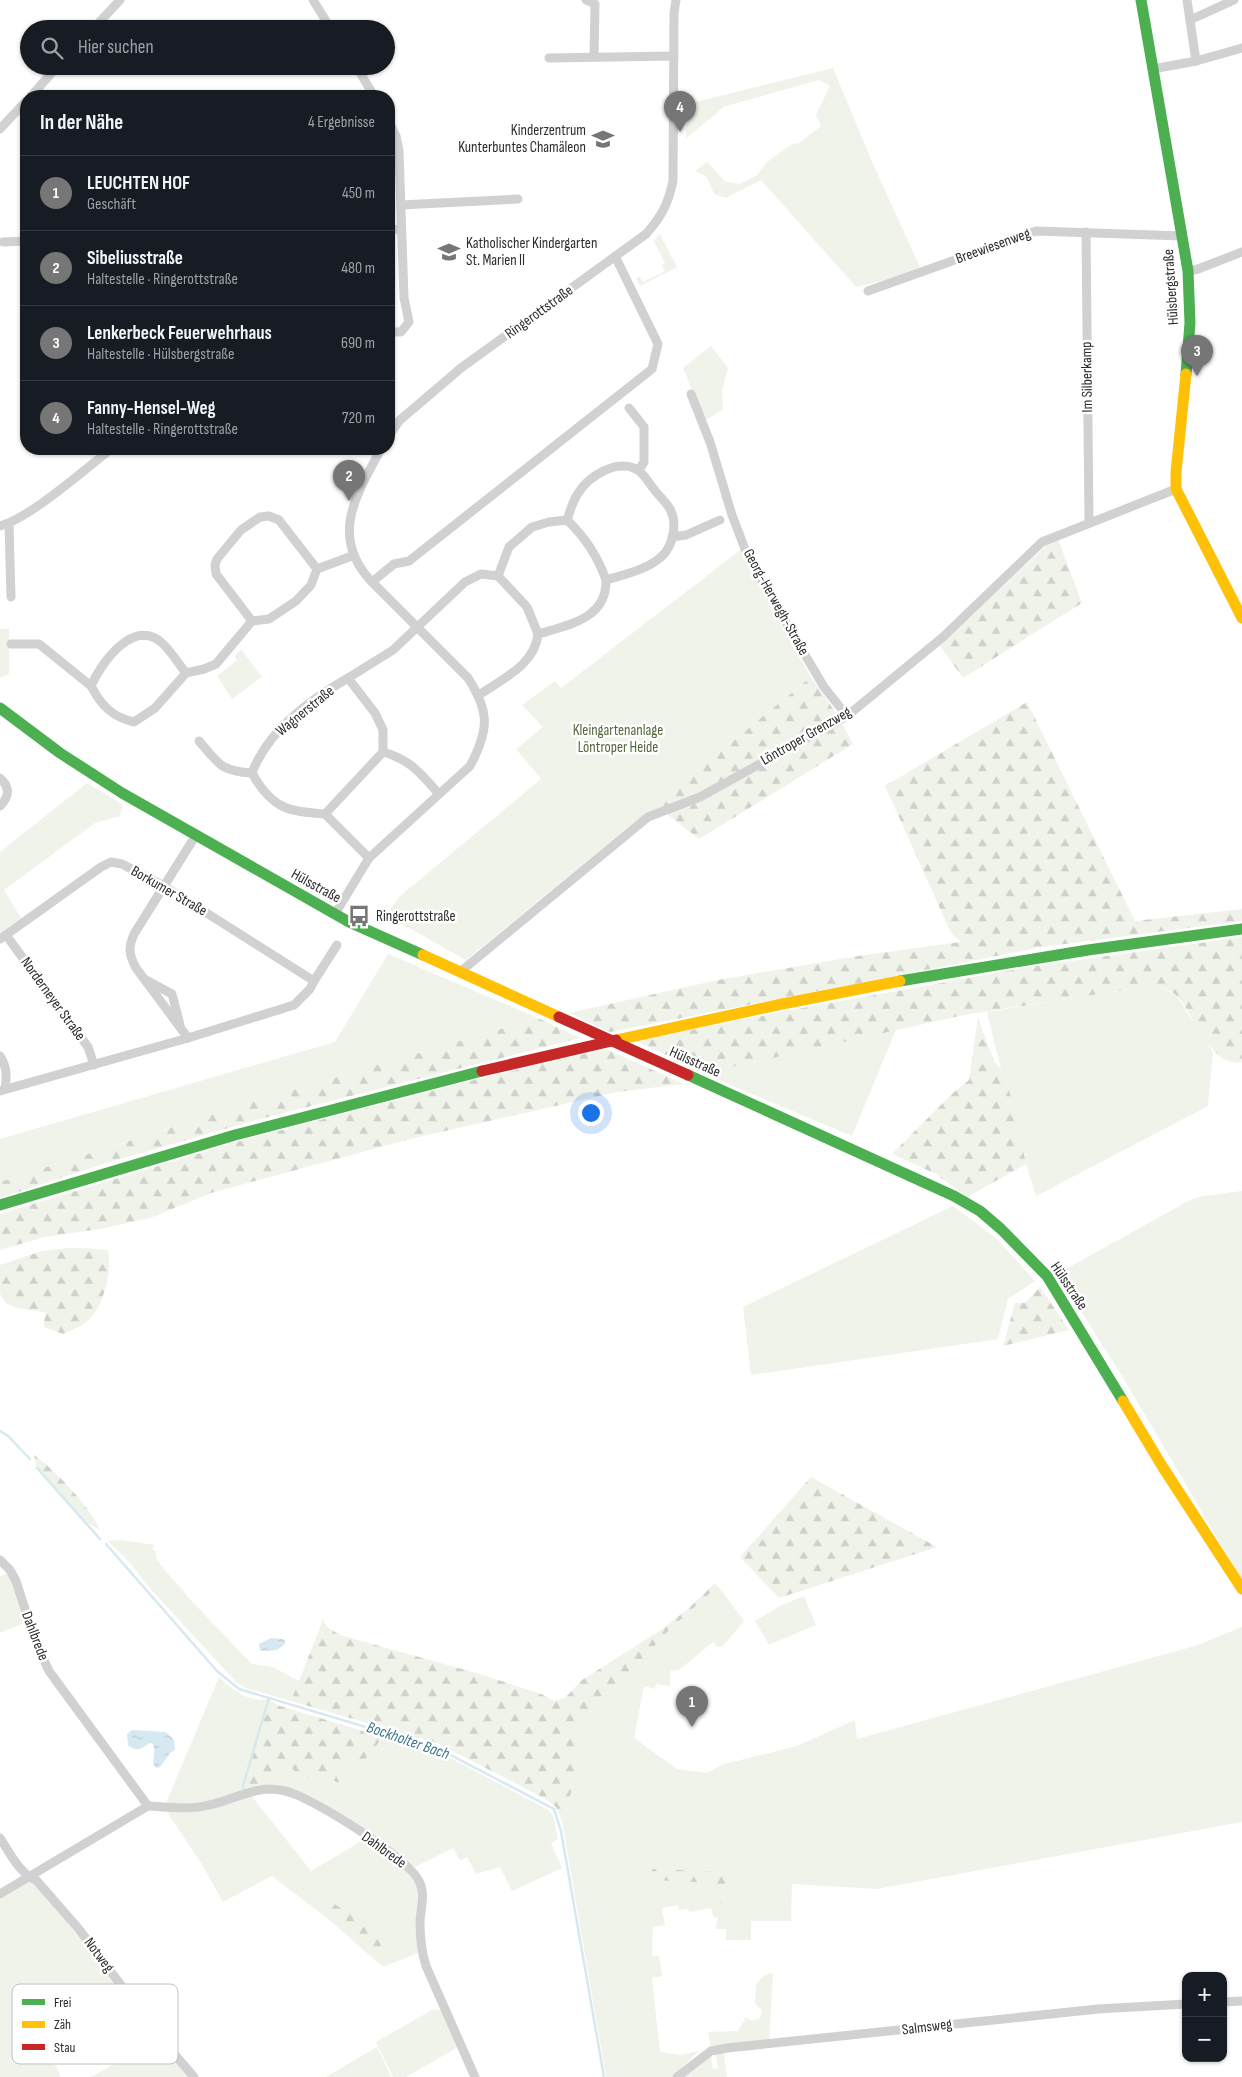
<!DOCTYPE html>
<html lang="de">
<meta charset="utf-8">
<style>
:root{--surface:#171b24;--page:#242831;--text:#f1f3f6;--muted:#9ea1a6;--line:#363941;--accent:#767676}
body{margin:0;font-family:"Sofia Sans Condensed",sans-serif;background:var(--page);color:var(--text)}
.controls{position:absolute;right:15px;bottom:15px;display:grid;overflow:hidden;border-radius:10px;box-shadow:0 1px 4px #0004}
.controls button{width:45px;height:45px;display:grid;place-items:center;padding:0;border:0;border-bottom:1px solid var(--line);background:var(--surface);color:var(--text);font:25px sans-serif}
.you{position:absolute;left:590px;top:1112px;width:18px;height:18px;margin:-12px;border:4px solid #fff;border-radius:50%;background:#1a73e8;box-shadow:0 0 0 8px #1a73e833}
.badge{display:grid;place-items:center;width:32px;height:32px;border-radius:50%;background:var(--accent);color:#fff;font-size:16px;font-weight:700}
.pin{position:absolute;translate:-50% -41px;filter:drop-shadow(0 1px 2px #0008)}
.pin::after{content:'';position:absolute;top:26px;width:18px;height:15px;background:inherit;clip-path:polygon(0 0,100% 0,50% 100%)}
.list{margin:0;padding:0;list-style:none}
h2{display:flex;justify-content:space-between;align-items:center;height:65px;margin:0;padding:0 20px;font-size:21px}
h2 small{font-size:16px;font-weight:400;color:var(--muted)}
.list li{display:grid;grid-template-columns:32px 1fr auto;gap:15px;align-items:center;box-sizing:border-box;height:75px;padding:0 20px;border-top:1px solid var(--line)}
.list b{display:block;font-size:19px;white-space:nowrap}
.list p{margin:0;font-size:16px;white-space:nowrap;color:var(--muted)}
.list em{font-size:16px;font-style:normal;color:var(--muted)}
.icon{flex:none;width:28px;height:28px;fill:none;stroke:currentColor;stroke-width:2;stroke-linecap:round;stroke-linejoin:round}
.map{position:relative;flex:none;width:1242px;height:2077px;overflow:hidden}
.search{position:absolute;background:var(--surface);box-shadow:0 1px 4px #0004;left:20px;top:20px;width:375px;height:55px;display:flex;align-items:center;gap:12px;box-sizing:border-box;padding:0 18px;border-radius:28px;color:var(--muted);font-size:19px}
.panel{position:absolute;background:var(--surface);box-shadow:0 1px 4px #0004;left:20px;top:90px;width:375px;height:365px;border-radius:20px}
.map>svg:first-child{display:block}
.green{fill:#f0f3ea}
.forest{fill:url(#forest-firs)}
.water{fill:url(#water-ripples)}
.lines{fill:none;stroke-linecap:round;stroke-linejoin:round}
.stream{stroke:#d6e9f0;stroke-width:2.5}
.street{stroke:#d1d1d1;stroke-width:9}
.fast{stroke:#4caf50;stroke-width:11}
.slow{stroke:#ffc107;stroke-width:11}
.jam{stroke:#c62828;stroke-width:11}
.jam-bridge{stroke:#c62828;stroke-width:11}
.labels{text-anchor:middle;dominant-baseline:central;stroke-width:5;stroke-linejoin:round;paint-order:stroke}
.poi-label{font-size:15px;fill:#2c2c2c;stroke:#fff;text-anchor:start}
.street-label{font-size:15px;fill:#2c2c2c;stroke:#fff}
.park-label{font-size:15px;fill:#54663b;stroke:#fff}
.water-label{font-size:16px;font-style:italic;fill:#3c758b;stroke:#fff}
.key{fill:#fff;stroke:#c0c0c0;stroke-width:1}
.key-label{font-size:14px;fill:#2c2c2c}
</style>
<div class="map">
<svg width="1242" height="2077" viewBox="0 0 1242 2077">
<defs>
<pattern id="forest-firs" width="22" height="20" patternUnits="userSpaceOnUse" patternTransform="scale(1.25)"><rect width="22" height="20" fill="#f0f3ea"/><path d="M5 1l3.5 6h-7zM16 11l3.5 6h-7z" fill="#ced0c9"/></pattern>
<pattern id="water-ripples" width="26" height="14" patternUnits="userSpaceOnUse" patternTransform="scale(1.25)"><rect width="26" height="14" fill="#d6e9f0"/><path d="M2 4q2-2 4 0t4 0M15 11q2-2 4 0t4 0" fill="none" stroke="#b8c8ce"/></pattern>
</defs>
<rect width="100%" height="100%" fill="#fff"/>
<g class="green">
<polygon points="833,68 873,164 920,267 899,277 856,287 761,180 726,198 714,194 707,177 695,171 707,162 726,182 740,184 757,175 766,163 792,144 799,143 821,126 816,115 830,86 819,80 723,107 715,115 686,138 686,111 696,102"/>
<polygon points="660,234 677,267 640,286 636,278 640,276 643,282 665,271 662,265 665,263 654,241"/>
<polygon points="711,346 728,368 722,391 723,409 705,421 683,368"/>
<polygon points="743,548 765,597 811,677 466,960 386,915 400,896 541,779 516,749 543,727 522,705 555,681 561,688"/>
<polygon points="0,629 9,629 9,674 0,678"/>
<polygon points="241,649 262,677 232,699 217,676 237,660 235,656"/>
<polygon points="87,783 123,805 120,816 95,823 4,890 21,918 0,933 0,852"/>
<polygon points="388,954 538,1018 254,1101 0,1182 0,1139 335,1042"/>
<polygon points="1156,985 1176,995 1213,1052 1208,1106 1036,1196 1022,1152 1010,1093 1001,1069 987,1012"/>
<polygon points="896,1030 852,1136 714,1078 713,1071"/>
<polygon points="1242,1191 1242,1580 1124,1379 1057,1274 1192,1199 1204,1196"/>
<polygon points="953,1206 997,1239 1035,1281 1008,1299 998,1339 751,1375 743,1307"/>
<path d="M121,1540L155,1545L152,1548C157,1553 156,1557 159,1562C165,1574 180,1584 187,1596L247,1659L252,1664L273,1667L299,1681L291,1701L246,1688L236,1682L146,1584L132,1565L108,1541Z"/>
<polygon points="9,1573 26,1622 0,1633 0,1576"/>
<polygon points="718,1586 744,1621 722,1647 717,1647 713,1642 679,1670 670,1671 670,1686 656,1684 655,1689 644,1686 634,1738 677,1769 707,1773 724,1764 797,1746 855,1720 857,1739 1195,1646 1242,1627 1242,1822 877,1889 792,1884 791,1921 751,1921 751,1940 726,1940 726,1929 715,1929 718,1918 713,1916 711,1908 689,1912 688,1909 679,1910 678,1905 662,1908 665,1925 653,1927 652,1956 659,1956 662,1976 652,1978 660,2052 681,2055 699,2051 672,2077 606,2077 562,1821 565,1815 573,1785 579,1732 582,1723 601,1697 622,1681 670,1629"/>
<polygon points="804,1596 816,1625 769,1645 755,1621 780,1606"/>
<path d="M219,1677C231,1689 249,1703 268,1699L242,1786L247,1791L199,1803H166Z"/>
<polygon points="383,1737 443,1754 547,1809 553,1815 558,1839 551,1843 562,1868 512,1891 500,1867 476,1874 467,1857 460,1861 453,1848 413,1868 327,1808 266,1785 286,1764 306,1780 315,1769 354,1758 362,1763"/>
<polygon points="250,1794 311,1871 365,1839 401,1863 417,1886 420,1952 383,1967 327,1918 272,1876 223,1902 201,1863 165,1809"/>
<polygon points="29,1879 35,1882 132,2005 49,2053 61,2077 0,2077 0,1896"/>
<polygon points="773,1973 769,2042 711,2048 708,2032 738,2031 746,2017 752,2021 760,2018 762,2010 755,2004 756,1984 765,1975"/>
<polygon points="434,2009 442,2011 458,2047 406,2077 393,2077 376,2042"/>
<polygon points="159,2039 190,2077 91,2077"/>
<polygon points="377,2047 391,2077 326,2077"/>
<polygon points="724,2052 727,2077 682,2077 711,2056 713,2069 718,2068 716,2054"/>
</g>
<g class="forest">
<polygon points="1058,539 1082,603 963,678 940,646 1047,545"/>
<polygon points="811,677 836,713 853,744 699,839 667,814 647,821 634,822"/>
<polygon points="1027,702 1135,921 1242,909 1242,921 1042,947 610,1032 569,1013 718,980 858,956 961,942 951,933 885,786"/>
<path d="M1242,937V1062C1210,1068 1194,1014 1177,996C1172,991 1162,988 1156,985L964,1015L705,1073L636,1041L786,1011L1029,967Z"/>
<polygon points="538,1018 580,1038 260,1119 106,1163 0,1198 0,1182 254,1101"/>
<polygon points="978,1018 994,1061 1001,1069 1010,1093 1026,1164 967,1197 936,1174 892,1154 954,1092 969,1080"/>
<polygon points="606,1049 684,1084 617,1092 414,1138 211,1193 150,1218 100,1229 44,1237 0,1250 0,1214 240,1141 474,1080"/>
<path d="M68,1248H83L108,1250C112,1268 105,1300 93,1315C86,1324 74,1330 63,1334L44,1327L45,1312C31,1310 4,1310 0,1293C0,1285 0,1274 0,1265L42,1251Z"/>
<polygon points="1040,1287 1069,1330 1003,1346 1015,1303 1025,1303"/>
<path d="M34,1455C55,1470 90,1507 100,1530L81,1519L36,1465Z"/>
<polygon points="811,1477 937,1547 779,1598 740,1557"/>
<polygon points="715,1583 718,1586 670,1629 622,1681 601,1697 582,1723 579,1732 573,1785 565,1815 562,1821 556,1807 544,1798 439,1744 291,1701 323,1620 327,1627 340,1635 480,1674 541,1694 554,1701 565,1698 582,1680 661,1630 689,1608"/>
<polygon points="269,1699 277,1705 383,1737 362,1763 353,1758 338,1783 316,1769 306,1780 286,1764 266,1785 247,1791 244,1787"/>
<polygon points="652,1869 725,1872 726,1903 712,1902 712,1883 653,1880"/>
<path d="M297,1886C329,1900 383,1924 386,1962L355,1930L305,1895Z"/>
</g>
<g class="water">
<polygon points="271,1638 283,1639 285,1641 284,1645 277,1650 260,1651 259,1644"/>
<path d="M132,1730L166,1732L174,1740L175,1750L170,1753L160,1767L156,1768C150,1762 157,1752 153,1744L150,1743C142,1748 137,1753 128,1745L127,1734Z"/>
</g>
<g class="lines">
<g class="stream">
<polyline points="0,1431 8,1436 30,1459"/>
<polyline points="37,1468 100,1539"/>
<polyline points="106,1544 217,1671 239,1689 439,1749 554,1809 561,1831 604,2077"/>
<polyline points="244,1789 243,1786 269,1698"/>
</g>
<g class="street">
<polyline points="313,0 331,29"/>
<polyline points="586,0 595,4 594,56"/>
<polyline points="1187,0 1196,61"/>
<polyline points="1190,20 1234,0"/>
<polyline points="93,29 120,0"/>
<polyline points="549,58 674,56"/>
<polyline points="356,66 374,96"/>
<polyline points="1153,69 1196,61 1242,48"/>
<polyline points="31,96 58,66"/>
<polyline points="389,122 396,136 399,151 404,298 409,322 401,332 389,332"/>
<polyline points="0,129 26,101"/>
<polyline points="401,205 518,199"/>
<polyline points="389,230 401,229"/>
<polyline points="1086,232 1089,522"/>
<polyline points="3,242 26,241"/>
<polyline points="1188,271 1198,269 1242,252"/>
<polyline points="868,291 1036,231 1182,236"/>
<polyline points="691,394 710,442 732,515 745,549 768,592 824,687 847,716"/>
<polyline points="629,408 644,427 644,462 639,470"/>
<path d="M389,435L400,420L461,368L646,234C662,216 668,204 673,181L674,13L676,0"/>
<path d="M567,520C585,537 598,557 606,580"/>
<polyline points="9,524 11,597"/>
<path d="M0,526C30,518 84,470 111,449"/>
<polyline points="672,537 686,535 720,520"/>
<polyline points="498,576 527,607 538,634"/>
<polyline points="372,582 394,564 409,561 652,369 658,344 615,256"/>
<polyline points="252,621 216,574 215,565 217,559 241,530 260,517 269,516 279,520 317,569"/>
<polyline points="11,644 39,644 91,686"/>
<path d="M186,673C178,663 171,651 162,643C134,617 101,663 91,686C101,705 112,717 134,722L155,708L186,673L204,669L216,664L252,621L269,619L296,601L311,585L317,569L352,556"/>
<path d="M348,678L393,650L465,582L481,574L498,576L509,547L532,527L549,522L567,520C570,512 572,503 577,495C588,476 617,458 638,470C644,474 649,483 653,488C658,495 666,502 670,509C677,522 674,541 665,553C651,569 626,574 606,580C607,619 568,625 538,634C535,665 502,679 479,695"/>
<path d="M348,678L375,713L383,730V752L325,814C288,812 271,808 252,773C268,730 310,700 348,678Z"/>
<path d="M199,741C219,764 220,771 252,773"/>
<path d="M383,752C410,759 421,774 439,794"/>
<path d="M0,778C10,787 10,796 0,806"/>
<polyline points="325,814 369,858"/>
<path d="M335,914L369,858L470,766C489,730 490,712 468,678L372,582C329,537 356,495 381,449"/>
<polyline points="6,935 88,1047 94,1065"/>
<polyline points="0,939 101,867 111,862 122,864 164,886 314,981 310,989 294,1005 188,1038 0,1091"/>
<polyline points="460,972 648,817 700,797 847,716 943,637 1042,542 1176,489"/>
<polyline points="146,980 172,994 180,1025"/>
<polyline points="314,981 337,945"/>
<path d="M188,1038L136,968C129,955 128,948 134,934L196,835"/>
<path d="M0,1056C7,1067 7,1076 5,1089"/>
<polyline points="0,1560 10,1570 16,1581 36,1643 49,1671 148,1806 0,1894"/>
<path d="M148,1806C168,1807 190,1810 209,1805C229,1801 247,1790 268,1789C277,1789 288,1791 297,1795C324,1807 410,1858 420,1883C425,1895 421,1908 420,1921C420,1936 421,1951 426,1966L475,2077"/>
<path d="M0,1838C10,1853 19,1873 36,1880L78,1928L163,2041L194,2077"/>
<polyline points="1223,2002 1242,2001"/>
<polyline points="677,2077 711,2051 727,2048 1098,2009 1186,2004"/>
</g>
<g class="fast">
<polyline points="1141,0 1188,271 1190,323 1186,374"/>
<polyline points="0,708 60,753 122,793 349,922 423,955"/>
<polyline points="900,981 1088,950 1242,929"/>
<polyline points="688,1075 954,1196 980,1211 1001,1229 1047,1276 1123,1401"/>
<polyline points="0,1205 235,1135 482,1071"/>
</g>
<g class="slow">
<polyline points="1186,374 1176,472 1176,489 1242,618"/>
<polyline points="423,955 559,1017"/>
<polyline points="616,1040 782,1004 900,981"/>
<polyline points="1123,1401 1162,1466 1242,1589"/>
</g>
<polyline class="jam" points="482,1071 616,1040"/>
<polyline class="jam-bridge" points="559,1017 688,1075"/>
</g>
<defs>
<g id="school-bare" transform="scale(1.725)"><path d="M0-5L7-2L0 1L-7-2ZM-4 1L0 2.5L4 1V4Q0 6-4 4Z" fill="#767676" stroke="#fff" stroke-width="2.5" paint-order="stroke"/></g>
<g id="bus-bare" transform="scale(1.725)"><path d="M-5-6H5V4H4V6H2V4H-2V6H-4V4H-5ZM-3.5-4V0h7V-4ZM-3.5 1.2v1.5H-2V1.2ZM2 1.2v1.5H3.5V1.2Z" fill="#767676" stroke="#fff" stroke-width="2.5" paint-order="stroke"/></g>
</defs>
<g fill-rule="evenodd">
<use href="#school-bare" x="603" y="139"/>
<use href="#school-bare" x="449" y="252"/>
<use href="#bus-bare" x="359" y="916"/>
</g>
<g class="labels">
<g class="poi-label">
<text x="586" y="130" text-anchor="end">Kinderzentrum<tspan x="586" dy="17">Kunterbuntes Chamäleon</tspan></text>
<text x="466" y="243">Katholischer Kindergarten<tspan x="466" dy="17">St. Marien II</tspan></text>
<text x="376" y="916">Ringerottstraße</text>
</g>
<g class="street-label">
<text transform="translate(993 246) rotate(-20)">Breewiesenweg</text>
<text transform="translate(1171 287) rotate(-94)">Hülsbergstraße</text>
<text transform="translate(539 312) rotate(-36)">Ringerottstraße</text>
<text transform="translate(1087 377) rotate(-91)">Im Silberkamp</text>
<text transform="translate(776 602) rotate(61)">Georg-Herwegh-Straße</text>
<text transform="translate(305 711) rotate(-39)">Wagnerstraße</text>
<text transform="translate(806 736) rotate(-30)">Löntroper Grenzweg</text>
<text transform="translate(316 886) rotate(29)">Hülsstraße</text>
<text transform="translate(169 891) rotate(30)">Borkumer Straße</text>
<text transform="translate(53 999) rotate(54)">Norderneyer Straße</text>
<text transform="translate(695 1062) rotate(24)">Hülsstraße</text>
<text transform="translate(1069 1286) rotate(56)">Hülsstraße</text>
<text transform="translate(35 1636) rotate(69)">Dahlbrede</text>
<text transform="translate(384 1850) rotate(36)">Dahlbrede</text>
<text transform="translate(99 1955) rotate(53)">Notweg</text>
<text transform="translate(927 2027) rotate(-7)">Salmsweg</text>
</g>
<g class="park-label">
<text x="618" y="730">Kleingartenanlage<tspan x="618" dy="17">Löntroper Heide</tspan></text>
</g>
<g class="water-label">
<text transform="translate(408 1741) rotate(19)">Bockholter Bach</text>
</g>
</g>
<rect x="12" y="1984" width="166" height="80" rx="8" class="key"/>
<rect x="22" y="1999" width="23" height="6" fill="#4caf50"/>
<rect x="22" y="2021" width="23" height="7" fill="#ffc107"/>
<rect x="22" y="2044" width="23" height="6" fill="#c62828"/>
<g class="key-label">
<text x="54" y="2007">Frei</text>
<text x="54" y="2029">Zäh</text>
<text x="54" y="2052">Stau</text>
</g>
</svg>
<div class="controls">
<button>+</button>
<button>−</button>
</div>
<div class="you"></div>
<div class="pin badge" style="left:692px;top:1727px">1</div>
<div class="pin badge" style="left:349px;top:501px">2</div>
<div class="pin badge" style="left:1197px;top:376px">3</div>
<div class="pin badge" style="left:680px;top:132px">4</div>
<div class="search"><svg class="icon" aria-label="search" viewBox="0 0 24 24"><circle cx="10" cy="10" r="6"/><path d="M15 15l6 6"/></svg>Hier suchen</div>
<section class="panel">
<h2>In der Nähe<small>4 Ergebnisse</small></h2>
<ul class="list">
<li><span class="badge">1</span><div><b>LEUCHTEN HOF</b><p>Geschäft</p></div><em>450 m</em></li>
<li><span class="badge">2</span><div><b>Sibeliusstraße</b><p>Haltestelle · Ringerottstraße</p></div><em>480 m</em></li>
<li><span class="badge">3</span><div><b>Lenkerbeck Feuerwehrhaus</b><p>Haltestelle · Hülsbergstraße</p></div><em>690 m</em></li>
<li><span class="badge">4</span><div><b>Fanny-Hensel-Weg</b><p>Haltestelle · Ringerottstraße</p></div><em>720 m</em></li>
</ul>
</section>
</div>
